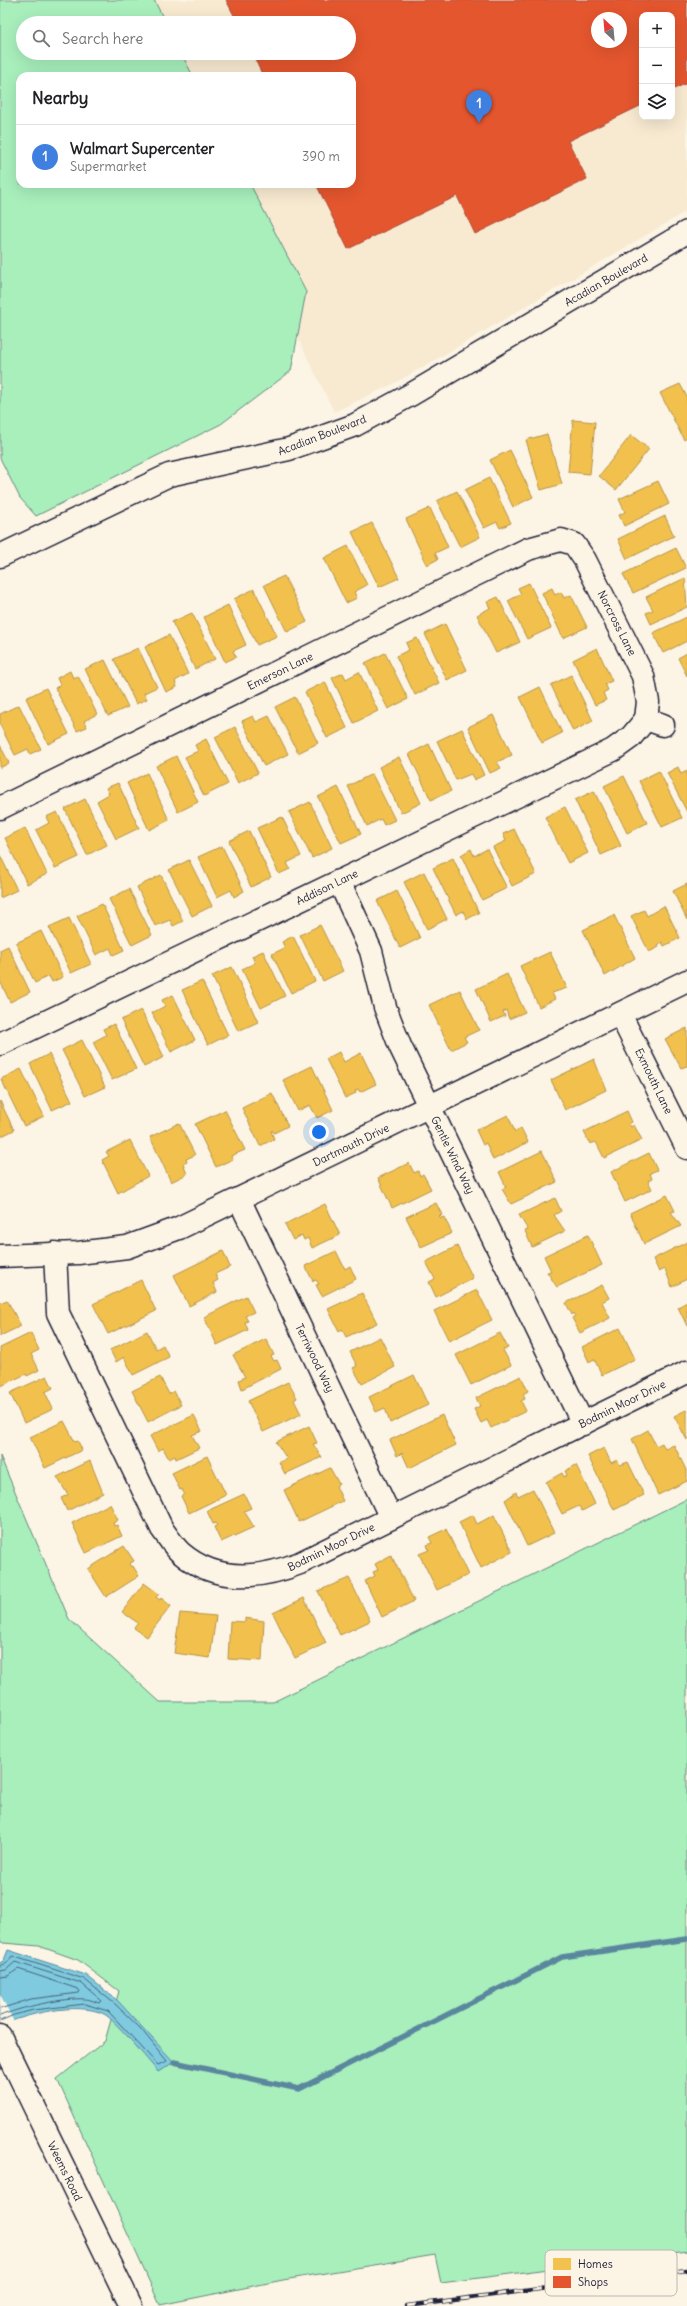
<!DOCTYPE html>
<meta charset="utf-8">
<style>
:root{--surface:#fff;--page:#f2f2f2;--text:#202124;--muted:#757577;--line:#e0e0e0;--accent:#c8321e}
body{margin:0;font-family:Delius,sans-serif;background:var(--page);color:var(--text)}
.controls{position:absolute;right:12px;top:12px;display:grid;overflow:hidden;border-radius:8px;box-shadow:0 4px 16px #0002}
.controls button{width:36px;height:36px;display:grid;place-items:center;padding:0;border:0;border-bottom:1px solid var(--line);background:var(--surface);color:var(--text);font:20px sans-serif}
.compass{position:absolute;left:591px;top:12px;width:36px;height:36px;border-radius:50%;background:var(--surface);box-shadow:0 4px 16px #0002;rotate:334deg}
.you{position:absolute;left:319px;top:1132px;width:14px;height:14px;margin:-10px;border:3px solid #fff;border-radius:50%;background:#1a73e8;box-shadow:0 0 0 6px #1a73e833}
.badge{display:grid;place-items:center;width:26px;height:26px;border-radius:50%;background:var(--accent);color:#fff;font-size:13px;font-weight:700}
.pin{position:absolute;translate:-50% -33px;filter:drop-shadow(0 1px 2px #0008)}
.pin::after{content:'';position:absolute;top:21px;width:14px;height:12px;background:inherit;clip-path:polygon(0 0,100% 0,50% 100%)}
.list{margin:0;padding:0;list-style:none}
h2{display:flex;justify-content:space-between;align-items:center;height:52px;margin:0;padding:0 16px;font-size:17px}
h2 small{font-size:13px;font-weight:400;color:var(--muted)}
.list li{display:grid;grid-template-columns:26px 1fr auto;gap:12px;align-items:center;box-sizing:border-box;height:64px;padding:0 16px;border-top:1px solid var(--line)}
.list b{display:block;font-size:15px;white-space:nowrap}
.list p{margin:0;font-size:13px;white-space:nowrap;color:var(--muted)}
.list em{font-size:13px;font-style:normal;color:var(--muted)}
.icon{flex:none;width:22px;height:22px;fill:none;stroke:currentColor;stroke-width:2;stroke-linecap:round;stroke-linejoin:round}
.map{position:relative;flex:none;width:687px;height:2306px;overflow:hidden}
.search{position:absolute;background:var(--surface);box-shadow:0 4px 16px #0002;left:16px;top:16px;width:340px;height:44px;display:flex;align-items:center;gap:10px;box-sizing:border-box;padding:0 14px;border-radius:22px;color:var(--muted);font-size:15px}
.panel{position:absolute;background:var(--surface);box-shadow:0 4px 16px #0002;left:16px;top:72px;width:340px;height:116px;border-radius:12px}
.map>svg:first-child{display:block}
.built{fill:#f8ead1;fill-rule:evenodd}
.green{fill:#a8efbc;stroke:#65887c}
.water{fill:#7fcade;stroke:#5a879d}
.pier{fill:#fcf5e5}
.homes{fill:#f2c14e;stroke:#b49148}
.shops{fill:#e4572e;stroke:#aa4732;fill-rule:evenodd}
.lines{fill:none;stroke-linecap:round;stroke-linejoin:round}
.shore{stroke:#47657c;stroke-width:1}
.stream{stroke:#5a879d;stroke-width:5.5}
.minor-casing{stroke:#22223b;stroke-width:25}
.minor{stroke:#fcf5e5;stroke-width:22}
.rail-casing{stroke:#22223b;stroke-width:4.5}
.rail{stroke:#fcf5e5;stroke-width:3;stroke-dasharray:9;stroke-linecap:butt}
.labels{text-anchor:middle;dominant-baseline:central;stroke-width:4;stroke-linejoin:round;paint-order:stroke}
.street-label{font-size:11px;fill:#22223b;stroke:#fcf5e5}
.key{fill:#fcf5e5;stroke:#bbb6b2;stroke-width:1}
.key-label{font-size:11px;fill:#22223b}
</style>
<div class="map">
<svg width="687" height="2306" viewBox="0 0 687 2306">
<rect width="100%" height="100%" fill="#fcf5e5"/>
<filter id="ink" filterUnits="userSpaceOnUse"><feTurbulence type="fractalNoise" baseFrequency=".025" numOctaves="2"/><feDisplacementMap in="SourceGraphic" scale="8" xChannelSelector="R" yChannelSelector="G"/><feConvolveMatrix kernelMatrix="1 2 1 2 8 2 1 2 1" color-interpolation-filters="sRGB"/></filter>
<g filter="url(#ink)">
<path class="built" d="M132,0H687V211L466,342L395,383L334,412L222,184H352V76H169L158,53H349V23H143ZM642,15H672V117H642ZM597,18H621V42H597Z"/>
<g class="green">
<polygon points="0,0 154,0 166,23 23,23 23,53 181,53 193,76 20,76 20,184 250,184 306,292 291,371 221,424 36,516 20,498 0,458"/>
<polygon points="0,1456 69,1619 160,1702 273,1702 687,1499 687,2251 441,2283 435,2255 283,2280 160,2305 57,2079 105,2041 119,1991 78,1960 39,1946 3,1943 0,1937"/>
</g>
<path class="water" d="M8,1950L86,1975L118,2001L174,2062L158,2072C149,2061 113,2018 104,2014C78,2001 25,2014 0,2026V1963L4,1960Z"/>
<polygon class="pier" points="0,1994 14,2022 0,2028"/>
<g class="homes">
<polygon points="680,384 687,397 687,438 684,440 660,393"/>
<polygon points="573,420 595,422 590,474 568,472"/>
<polygon points="547,434 562,484 541,490 526,440"/>
<polygon points="631,435 649,449 616,490 599,476"/>
<polygon points="510,450 533,497 513,507 490,460"/>
<polygon points="489,478 511,523 500,528 497,522 484,528 465,490"/>
<polygon points="658,481 669,504 624,526 619,515 625,512 619,499"/>
<polygon points="457,491 480,537 460,547 437,501"/>
<polygon points="430,508 448,547 435,553 438,559 427,565 406,519"/>
<polygon points="665,516 674,536 627,559 618,539"/>
<polygon points="372,523 399,578 379,587 352,532"/>
<polygon points="348,546 367,585 354,592 357,598 346,603 324,558"/>
<polygon points="676,548 686,568 633,593 623,574"/>
<polygon points="284,576 307,622 287,632 264,585"/>
<polygon points="685,578 687,607 651,624 646,613 653,610 646,597"/>
<polygon points="529,583 551,628 527,639 508,601 521,594 518,588"/>
<polygon points="552,588 555,595 561,592 564,598 571,595 587,627 563,638 542,593"/>
<polygon points="254,589 277,636 257,645 234,599"/>
<polygon points="498,597 520,642 496,653 477,615 490,608 487,602"/>
<polygon points="228,605 246,645 233,651 236,657 225,662 204,617"/>
<polygon points="192,613 215,659 195,669 172,622"/>
<polygon points="687,617 687,641 663,653 653,633"/>
<polygon points="445,624 467,670 447,680 425,634"/>
<polygon points="169,635 188,674 175,681 177,687 166,692 145,647"/>
<polygon points="417,638 439,683 415,695 396,656 409,650 406,643"/>
<polygon points="138,648 157,687 144,693 147,699 136,704 114,659"/>
<polygon points="597,648 612,681 605,684 608,690 603,693 606,700 595,705 573,660"/>
<polygon points="385,653 408,699 388,709 365,663"/>
<polygon points="687,653 687,676 678,658"/>
<polygon points="105,660 128,707 108,716 85,669"/>
<polygon points="70,671 73,678 78,676 97,714 84,721 87,727 77,731 55,688 60,685 57,678"/>
<polygon points="359,672 378,711 354,723 332,678 343,673 346,679"/>
<polygon points="571,675 593,721 573,731 551,685"/>
<polygon points="325,682 347,728 327,738 305,692"/>
<polygon points="540,687 562,733 542,743 520,697"/>
<polygon points="46,688 69,734 48,744 26,698"/>
<polygon points="295,697 318,743 298,753 275,707"/>
<polygon points="19,705 41,749 30,754 28,749 15,755 0,725 0,714"/>
<polygon points="493,715 512,755 497,762 501,768 490,773 468,727"/>
<polygon points="253,716 256,722 269,716 288,754 264,766 242,721"/>
<polygon points="235,727 258,773 238,783 215,737"/>
<polygon points="462,729 484,775 474,780 471,774 456,780 437,741"/>
<polygon points="206,739 228,784 204,796 185,757 198,751 195,745"/>
<polygon points="429,744 451,791 431,800 409,754"/>
<polygon points="0,745 9,763 0,768"/>
<polygon points="176,756 198,802 178,812 156,766"/>
<polygon points="399,757 421,803 401,813 379,767"/>
<polygon points="678,767 681,774 687,771 687,812 667,773"/>
<polygon points="659,771 682,818 662,827 639,781"/>
<polygon points="147,773 169,820 149,830 127,783"/>
<polygon points="372,774 395,820 384,825 381,819 367,826 348,786"/>
<polygon points="624,776 647,823 627,833 604,786"/>
<polygon points="118,783 139,828 116,839 97,801 109,794 106,788"/>
<polygon points="338,787 361,834 341,843 318,797"/>
<polygon points="594,791 621,846 601,855 575,800"/>
<polygon points="85,799 107,845 87,855 65,809"/>
<polygon points="310,802 332,848 312,858 289,812"/>
<polygon points="565,807 588,853 568,863 545,817"/>
<polygon points="57,812 79,857 55,868 36,830 49,823 46,817"/>
<polygon points="282,817 301,856 287,863 290,869 279,874 257,828"/>
<polygon points="25,828 47,874 27,884 5,838"/>
<polygon points="514,829 536,874 512,886 493,847 506,841 503,834"/>
<polygon points="249,831 271,877 251,887 229,841"/>
<polygon points="222,846 244,891 234,897 231,890 217,897 198,857"/>
<polygon points="471,849 474,856 487,849 507,888 482,900 461,855"/>
<polygon points="0,855 17,890 0,898"/>
<polygon points="453,858 479,913 467,919 463,911 456,915 433,868"/>
<polygon points="189,860 212,906 192,916 169,870"/>
<polygon points="424,872 447,919 427,929 404,882"/>
<polygon points="161,875 183,921 173,926 170,920 155,926 137,887"/>
<polygon points="687,884 687,920 673,891"/>
<polygon points="129,889 152,935 132,945 109,899"/>
<polygon points="397,891 420,938 400,948 377,901"/>
<polygon points="102,904 124,950 113,955 110,948 96,955 77,916"/>
<polygon points="664,906 680,938 664,946 662,942 658,945 659,947 649,952 631,916 644,910 647,916"/>
<polygon points="614,915 635,958 605,976 583,930"/>
<polygon points="69,918 91,964 71,973 49,927"/>
<polygon points="320,925 343,971 323,981 300,935"/>
<polygon points="41,931 63,977 52,982 49,976 35,983 16,943"/>
<polygon points="293,936 315,981 291,993 272,954 285,948 282,942"/>
<polygon points="8,946 30,992 10,1002 0,981 0,950"/>
<polygon points="263,951 285,996 261,1008 242,969 255,963 252,956"/>
<polygon points="550,952 567,988 552,993 555,999 539,1007 520,966"/>
<polygon points="232,967 258,1022 238,1031 212,976"/>
<polygon points="507,974 525,1012 509,1019 506,1010 503,1012 505,1016 491,1022 476,989"/>
<polygon points="202,981 228,1035 208,1045 182,990"/>
<polygon points="460,990 479,1030 464,1037 467,1042 451,1050 429,1005"/>
<polygon points="173,995 195,1040 171,1052 152,1013 165,1006 162,1000"/>
<polygon points="141,1010 164,1057 144,1067 121,1020"/>
<polygon points="114,1024 136,1069 112,1080 93,1042 106,1035 103,1029"/>
<polygon points="687,1028 687,1066 681,1068 665,1039"/>
<polygon points="82,1040 105,1087 85,1096 62,1050"/>
<polygon points="339,1052 344,1062 361,1053 376,1084 360,1092 358,1089 355,1091 356,1093 345,1098 326,1059"/>
<polygon points="49,1054 72,1101 52,1110 30,1064"/>
<polygon points="594,1059 606,1090 565,1110 551,1080"/>
<polygon points="312,1066 333,1110 317,1118 310,1105 298,1111 283,1080"/>
<polygon points="21,1069 44,1116 24,1126 1,1079"/>
<polygon points="272,1093 288,1126 274,1133 272,1130 271,1131 274,1139 260,1146 242,1108"/>
<polygon points="0,1101 14,1130 0,1137"/>
<polygon points="225,1110 245,1150 231,1156 233,1159 216,1167 195,1124"/>
<polygon points="627,1111 632,1122 629,1124 631,1127 634,1125 642,1140 604,1158 596,1142 590,1144 584,1132"/>
<polygon points="508,1115 515,1132 521,1128 528,1142 493,1160 486,1143 483,1145 476,1130"/>
<polygon points="179,1123 195,1155 186,1159 187,1162 183,1164 187,1174 171,1182 150,1137"/>
<polygon points="130,1140 148,1176 118,1193 102,1160 109,1156 106,1152"/>
<polygon points="542,1151 557,1182 511,1204 502,1189 506,1187 499,1172"/>
<polygon points="649,1153 657,1170 650,1173 652,1179 648,1181 652,1189 625,1202 611,1172"/>
<polygon points="409,1163 414,1173 418,1171 420,1176 423,1174 431,1189 392,1208 378,1178"/>
<polygon points="667,1195 675,1211 671,1212 681,1226 644,1244 630,1213"/>
<polygon points="555,1198 561,1211 554,1215 565,1231 532,1247 525,1231 528,1230 519,1215"/>
<polygon points="436,1203 442,1215 439,1216 441,1218 444,1217 452,1233 421,1247 406,1217"/>
<polygon points="325,1204 340,1235 312,1248 308,1238 304,1240 302,1235 293,1240 285,1224"/>
<polygon points="588,1235 602,1265 557,1287 547,1272 551,1271 544,1256"/>
<polygon points="687,1242 687,1279 672,1287 665,1269 659,1272 653,1259"/>
<polygon points="457,1246 473,1278 436,1297 429,1282 435,1279 426,1262"/>
<polygon points="223,1251 230,1267 215,1274 218,1280 213,1283 217,1292 189,1306 174,1275"/>
<polygon points="336,1251 345,1269 350,1266 356,1279 322,1296 316,1285 319,1284 316,1280 313,1281 305,1266"/>
<polygon points="141,1280 156,1311 108,1334 93,1304"/>
<polygon points="602,1285 609,1298 602,1302 610,1318 580,1333 572,1318 575,1316 574,1313 572,1315 566,1303"/>
<polygon points="477,1290 492,1320 449,1341 434,1311"/>
<polygon points="362,1293 377,1323 346,1337 342,1329 339,1331 328,1309"/>
<polygon points="246,1296 254,1312 245,1316 248,1321 245,1322 248,1330 217,1345 204,1317"/>
<polygon points="7,1300 21,1326 0,1336 0,1303"/>
<polygon points="687,1302 687,1326 678,1307"/>
<polygon points="620,1328 635,1359 602,1375 594,1359 589,1362 582,1347"/>
<polygon points="147,1331 156,1349 163,1345 169,1357 133,1375 124,1357 116,1362 110,1350"/>
<polygon points="31,1333 39,1350 31,1354 39,1370 27,1376 26,1374 1,1386 0,1348"/>
<polygon points="500,1333 508,1348 503,1350 511,1365 471,1385 456,1355"/>
<polygon points="380,1337 395,1367 362,1384 353,1368 357,1366 350,1352"/>
<polygon points="266,1339 274,1355 271,1356 274,1361 277,1360 281,1369 242,1389 239,1380 245,1377 233,1355"/>
<polygon points="414,1375 428,1405 390,1423 385,1408 376,1412 369,1397"/>
<polygon points="47,1376 53,1388 45,1392 53,1409 24,1423 10,1393"/>
<polygon points="521,1376 528,1391 523,1394 525,1399 521,1401 526,1411 491,1428 487,1420 481,1423 474,1409 480,1406 476,1398"/>
<polygon points="160,1377 169,1394 174,1391 181,1405 148,1422 132,1391"/>
<polygon points="288,1382 297,1398 294,1400 301,1414 263,1432 248,1401"/>
<polygon points="686,1410 687,1412 687,1440 674,1416"/>
<polygon points="194,1415 202,1431 192,1435 199,1448 176,1459 175,1456 169,1459 163,1448 158,1451 150,1436"/>
<polygon points="442,1415 456,1445 409,1468 402,1453 397,1456 390,1440"/>
<polygon points="64,1421 75,1442 78,1441 82,1450 45,1468 30,1437"/>
<polygon points="309,1426 317,1443 313,1444 322,1457 285,1474 279,1462 287,1459 276,1442"/>
<polygon points="648,1430 656,1446 662,1443 665,1449 674,1445 687,1472 687,1481 658,1495 632,1439"/>
<polygon points="604,1448 611,1463 617,1460 620,1465 628,1462 644,1495 614,1510 588,1456"/>
<polygon points="207,1456 226,1495 189,1513 181,1496 184,1494 182,1489 180,1490 172,1473"/>
<polygon points="90,1461 103,1493 67,1511 61,1498 68,1495 57,1477"/>
<polygon points="576,1465 595,1504 582,1511 579,1506 562,1514 546,1482 562,1473 564,1477 567,1475 565,1471"/>
<polygon points="330,1468 339,1484 336,1486 343,1501 299,1522 284,1490"/>
<polygon points="533,1489 554,1533 527,1546 505,1500 516,1492 518,1496"/>
<polygon points="244,1494 251,1508 244,1511 254,1527 221,1542 214,1527 217,1525 215,1523 213,1524 207,1511"/>
<polygon points="110,1504 118,1520 113,1523 114,1526 117,1525 122,1536 86,1553 72,1523"/>
<polygon points="473,1515 477,1524 494,1515 512,1552 481,1568 459,1522"/>
<polygon points="446,1529 468,1575 437,1590 419,1554 429,1550 427,1545 432,1543 429,1537"/>
<polygon points="124,1546 134,1561 129,1564 131,1567 133,1566 139,1576 106,1597 88,1569"/>
<polygon points="391,1555 414,1601 382,1617 365,1581 375,1576 373,1572 378,1570 375,1564"/>
<polygon points="349,1578 370,1621 340,1635 318,1591"/>
<polygon points="144,1583 159,1594 156,1597 160,1600 161,1598 171,1606 147,1637 134,1628 138,1623 122,1612"/>
<polygon points="304,1598 326,1643 295,1658 273,1613"/>
<polygon points="180,1613 216,1616 210,1658 174,1653"/>
<polygon points="245,1618 264,1621 262,1661 228,1659 230,1621 245,1622"/>
</g>
<path class="shops" d="M226,0H687V83L672,90V15H642V105L568,141L587,179L475,234L457,196L348,249L316,184H352V76H263L252,53H349V23H238ZM597,18H621V42H597Z"/>
<g class="lines">
<g class="shore">
<polyline points="0,1966 7,1963 12,1956 84,1979 115,2004 140,2028 167,2061 158,2065 108,2011 85,2004 33,2010 14,2015 0,2021"/>
<path d="M0,1971L6,1970L15,1962L81,1983L102,2001L100,2003C95,2002 90,1999 85,1999C65,1997 18,2008 0,2016"/>
<polyline points="0,1977 8,1976 18,1969 78,1989 80,1991 79,1993 31,1999 0,2009"/>
</g>
<polyline class="stream" points="174,2062 299,2089 562,1957 687,1939"/>
<g class="minor-casing">
<g id="minor">
<polyline points="0,556 169,475 289,449 355,425 412,394 687,232"/>
<polyline points="646,719 663,725"/>
<polyline points="0,808 528,549 561,540 574,544 585,560 643,676 648,702 646,719"/>
<polyline points="339,881 371,951 385,1007 400,1046 583,1424"/>
<polyline points="620,1014 687,1148"/>
<polyline points="0,1044 613,750 631,737 646,719"/>
<polyline points="239,1199 391,1518"/>
<path d="M55,1253L58,1313L162,1529C168,1537 174,1547 181,1553C216,1583 260,1579 300,1563L687,1372"/>
<polyline points="0,1256 78,1253 127,1247 179,1228 687,981"/>
<polyline points="0,2036 131,2306"/>
</g>
</g>
<use href="#minor" class="minor"/>
<g class="rail-casing">
<polyline id="rail" points="407,2306 687,2270"/>
</g>
<use href="#rail" class="rail"/>
</g>
</g>
<g class="labels">
<g class="street-label">
<text transform="translate(606 280) rotate(-30)">Acadian Boulevard</text>
<text transform="translate(322 435) rotate(-21)">Acadian Boulevard</text>
<text transform="translate(617 623) rotate(63)">Norcross Lane</text>
<text transform="translate(280 671) rotate(-26)">Emerson Lane</text>
<text transform="translate(327 887) rotate(-26)">Addison Lane</text>
<text transform="translate(654 1081) rotate(64)">Exmouth Lane</text>
<text transform="translate(351 1145) rotate(-26)">Dartmouth Drive</text>
<text transform="translate(453 1155) rotate(64)">Gentle Wind Way</text>
<text transform="translate(315 1358) rotate(64)">Terriwood Way</text>
<text transform="translate(622 1404) rotate(-26)">Bodmin Moor Drive</text>
<text transform="translate(331 1547) rotate(-26)">Bodmin Moor Drive</text>
<text transform="translate(65 2171) rotate(64)">Weems Road</text>
</g>
</g>
<rect x="545" y="2250" width="132" height="46" rx="6" class="key"/>
<rect x="553" y="2258" width="18" height="12" fill="#f2c14e"/>
<rect x="553" y="2276" width="18" height="12" fill="#e4572e"/>
<g class="key-label">
<text x="578" y="2268">Homes</text>
<text x="578" y="2286">Shops</text>
</g>
</svg>
<div class="controls">
<button>+</button>
<button>−</button>
<button><svg class="icon" aria-label="layers" viewBox="0 0 24 24"><path d="M12 4l9 5-9 5-9-5zM3 14l9 5 9-5"/></svg></button>
</div>
<svg class="compass" viewBox="-18 -18 36 36"><path d="M0-13l5 13h-10z" fill="#e53935"/><path d="M0 13l5-13h-10z" fill="#757577"/></svg>
<div class="you"></div>
<div class="pin badge" style="left:479px;top:123px;background:#3f7fe0">1</div>
<div class="search"><svg class="icon" aria-label="search" viewBox="0 0 24 24"><circle cx="10" cy="10" r="6"/><path d="M15 15l6 6"/></svg>Search here</div>
<section class="panel">
<h2>Nearby<small></small></h2>
<ul class="list">
<li><span class="badge" style="background:#3f7fe0">1</span><div><b>Walmart Supercenter</b><p>Supermarket</p></div><em>390 m</em></li>
</ul>
</section>
</div>
